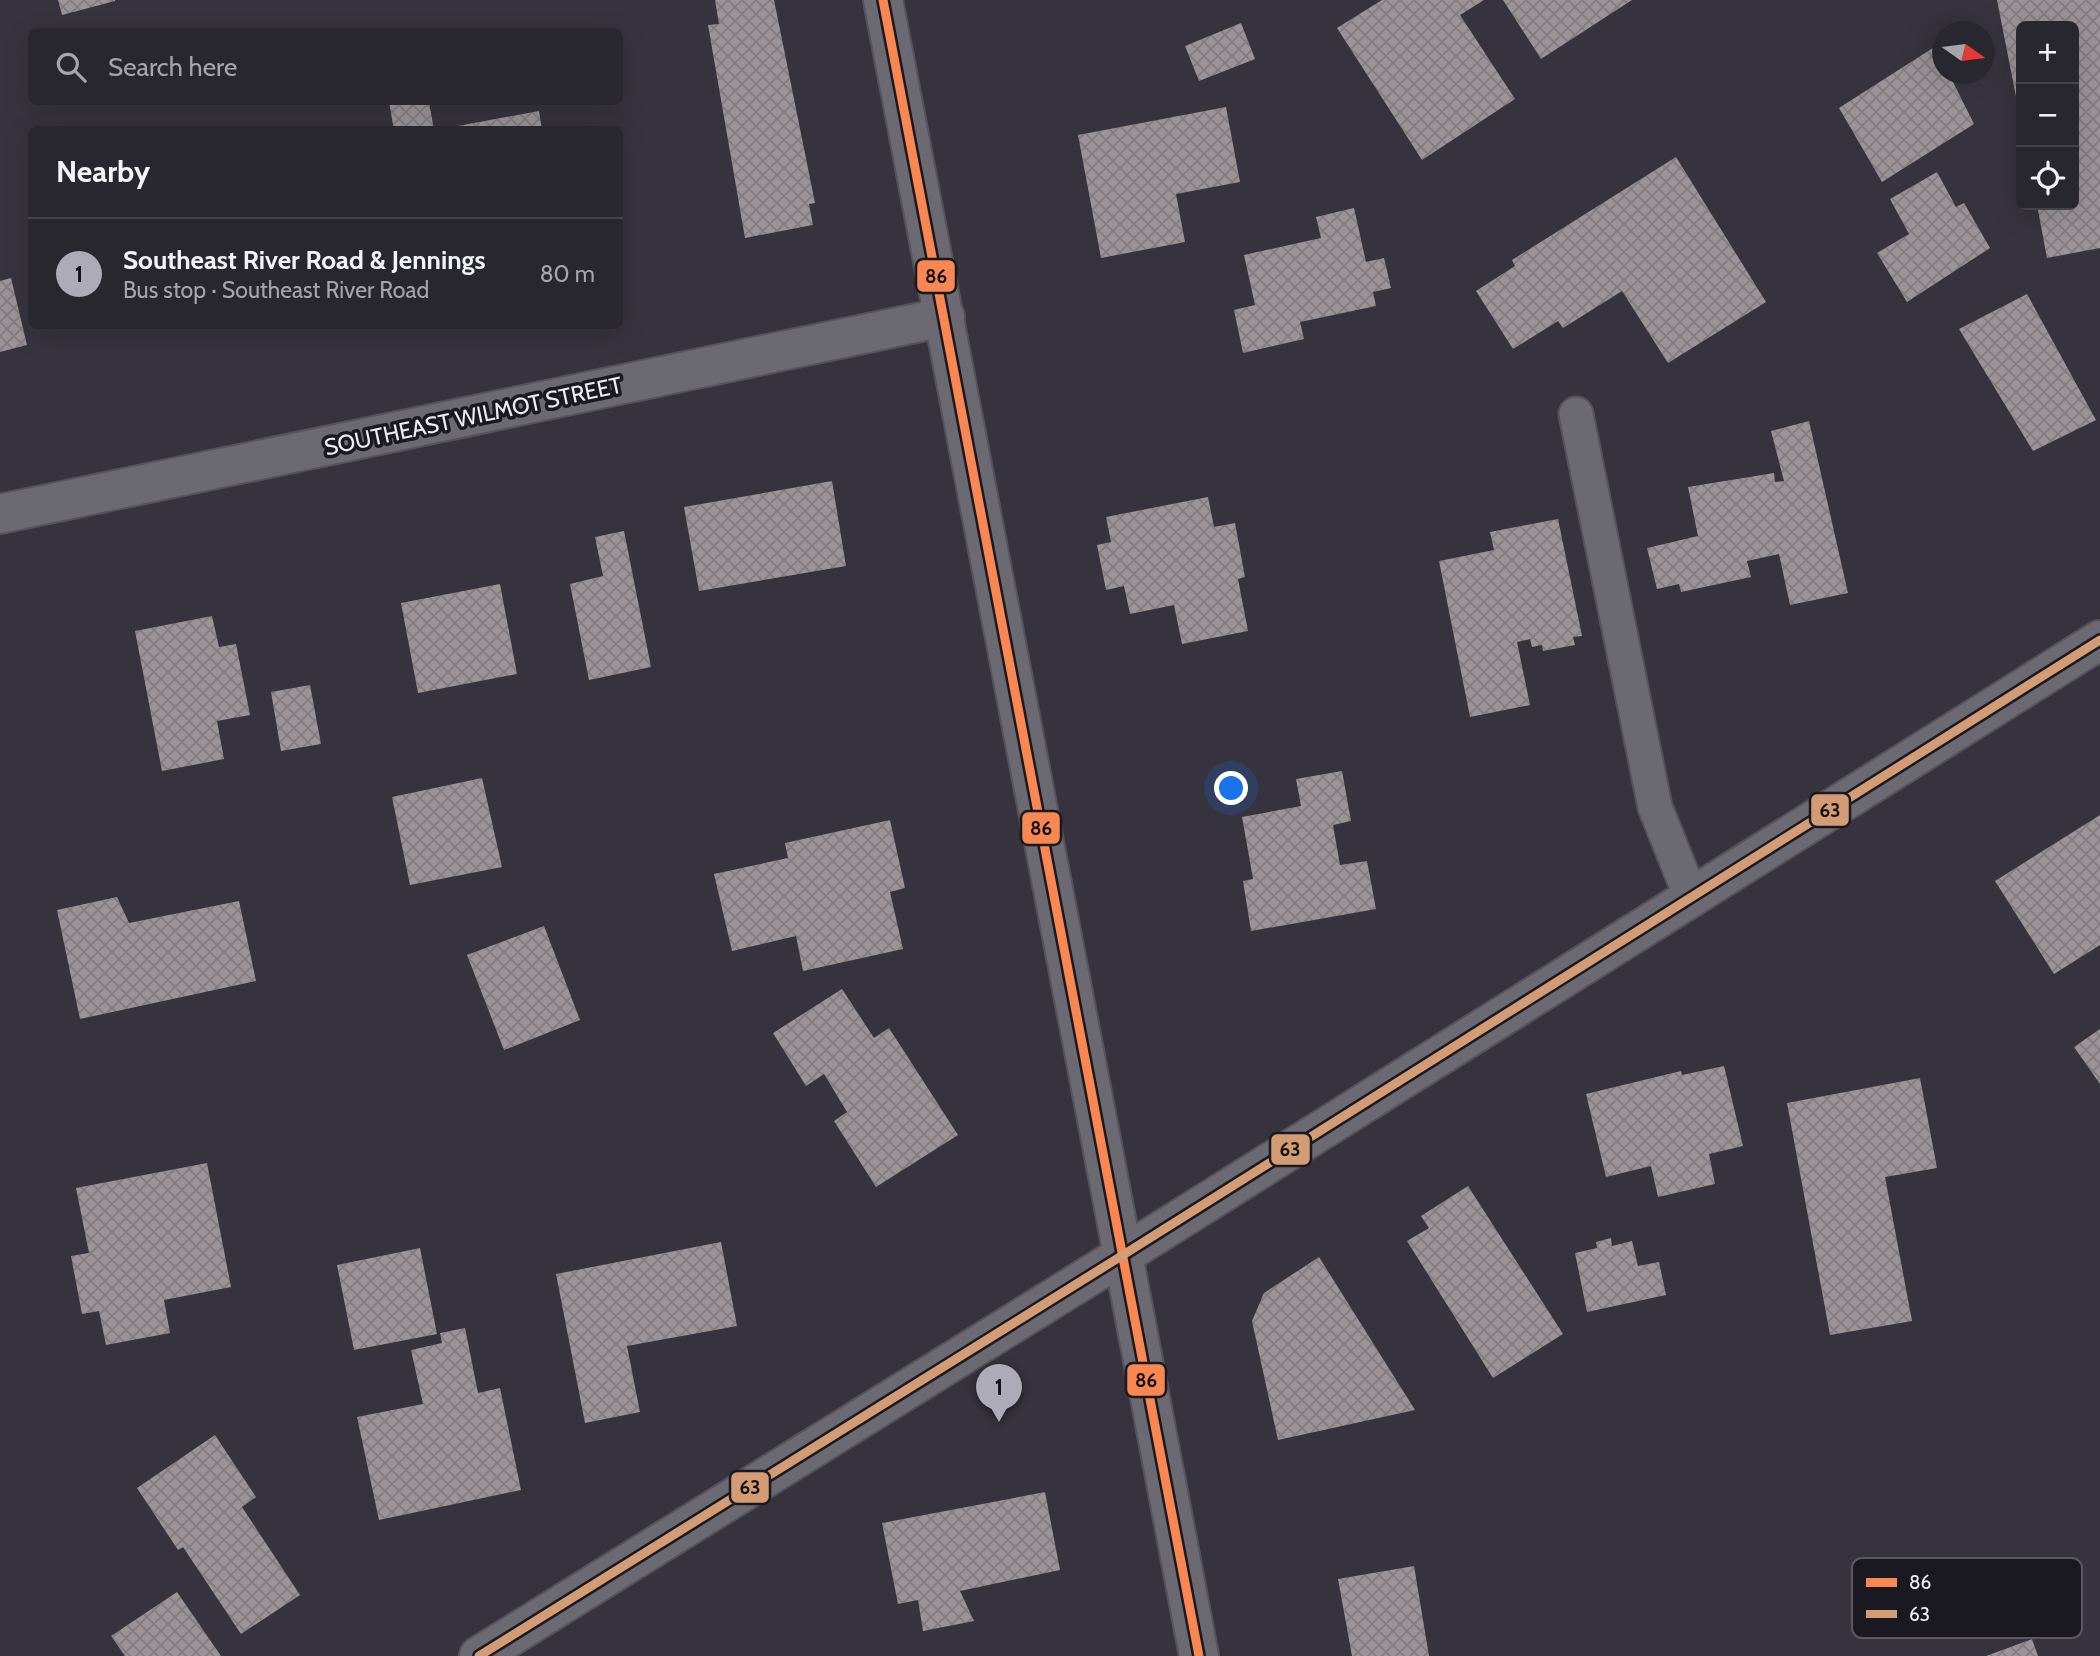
<!DOCTYPE html>
<meta charset="utf-8">
<style>
:root{--surface:#28262e;--page:#34323a;--text:#f1f3f6;--muted:#a5a5aa;--line:#44434a;--accent:#aeabb8}
body{margin:0;font-family:Cabin,sans-serif;background:var(--page);color:var(--text)}
.controls{position:absolute;right:21px;top:21px;display:grid;overflow:hidden;border-radius:10px;box-shadow:0 7px 28px #0002}
.controls button{width:63px;height:63px;display:grid;place-items:center;padding:0;border:0;border-bottom:2px solid var(--line);background:var(--surface);color:var(--text);font:35px sans-serif}
.compass{position:absolute;left:1932px;top:21px;width:63px;height:63px;border-radius:50%;background:var(--surface);box-shadow:0 7px 28px #0002;rotate:104deg}
.you{position:absolute;left:1232px;top:789px;width:24px;height:24px;margin:-18px;border:5px solid #fff;border-radius:50%;background:#1a73e8;box-shadow:0 0 0 10px #1a73e833}
.badge{display:grid;place-items:center;width:46px;height:46px;border-radius:50%;background:var(--accent);color:#111;font-size:23px;font-weight:700}
.pin{position:absolute;translate:-50% -58px;filter:drop-shadow(0 2px 4px #0008)}
.pin::after{content:'';position:absolute;top:37px;width:24px;height:21px;background:inherit;clip-path:polygon(0 0,100% 0,50% 100%)}
.list{margin:0;padding:0;list-style:none}
h2{display:flex;justify-content:space-between;align-items:center;height:91px;margin:0;padding:0 28px;font-size:30px}
h2 small{font-size:23px;font-weight:400;color:var(--muted)}
.list li{display:grid;grid-template-columns:46px 1fr auto;gap:21px;align-items:center;box-sizing:border-box;height:112px;padding:0 28px;border-top:2px solid var(--line)}
.list b{display:block;font-size:26px;white-space:nowrap}
.list p{margin:0;font-size:23px;white-space:nowrap;color:var(--muted)}
.list em{font-size:23px;font-style:normal;color:var(--muted)}
.icon{flex:none;width:38px;height:38px;fill:none;stroke:currentColor;stroke-width:2;stroke-linecap:round;stroke-linejoin:round}
.map{position:relative;flex:none;width:2100px;height:1656px;overflow:hidden}
.search{position:absolute;background:var(--surface);box-shadow:0 7px 28px #0002;left:28px;top:28px;width:595px;height:77px;display:flex;align-items:center;gap:18px;box-sizing:border-box;padding:0 24px;border-radius:10px;color:var(--muted);font-size:26px}
.panel{position:absolute;background:var(--surface);box-shadow:0 7px 28px #0002;left:28px;top:126px;width:595px;height:203px;border-radius:10px}
.map>svg:first-child{display:block}
.building{fill:url(#building-cross-hatch)}
.lines{fill:none;stroke-linecap:round;stroke-linejoin:round}
.lane-casing{stroke:#54525b;stroke-width:37}
.street-casing{stroke:#54525b;stroke-width:42}
.secondary-casing{stroke:#54525b;stroke-width:42}
.lane{stroke:#6b6971;stroke-width:33}
.street{stroke:#6b6971;stroke-width:38}
.secondary{stroke:#6b6971;stroke-width:38}
.bus-1-casing{stroke:#1a1921;stroke-width:14}
.bus-2-casing{stroke:#1a1921;stroke-width:14}
.bus-1{stroke:#f88751;stroke-width:9}
.bus-2{stroke:#d39c74;stroke-width:9}
.labels{text-anchor:middle;dominant-baseline:central;stroke-width:7;stroke-linejoin:round;paint-order:stroke}
.street-label{font-size:23px;fill:#eeecf9;stroke:#1a1921}
.key{fill:#1a1921;stroke:#5a5862;stroke-width:2}
.key-label{font-size:19px;fill:#eeecf9}
.line-badge{stroke:#1a1921;stroke-width:2.5}
.pale-badge-label{font-size:19px;text-anchor:middle;font-weight:bold;fill:#111}
</style>
<div class="map">
<svg width="2100" height="1656" viewBox="0 0 2100 1656">
<defs>
<pattern id="building-cross-hatch" width="8" height="8" patternUnits="userSpaceOnUse" patternTransform="scale(1.75)"><rect width="8" height="8" fill="#9b9397"/><path d="M0 0l8 8M0 8l8-8" fill="none" stroke="#827c80"/></pattern>
</defs>
<rect width="100%" height="100%" fill="#36333e"/>
<g class="building">
<polygon points="58,0 115,0 115,1 62,15"/>
<polygon points="715,0 774,0 815,203 809,204 813,225 745,238 708,25 719,24"/>
<polygon points="1382,0 1484,0 1460,15 1515,99 1422,160 1337,28"/>
<polygon points="1503,0 1632,0 1541,59"/>
<polygon points="1997,0 2100,0 2100,248 2047,258 2037,205 2074,205 2074,26 2021,26 2020,117"/>
<polygon points="1241,23 1255,59 1199,81 1185,46"/>
<polygon points="1936,46 1942,60 1942,74 1949,74 1974,124 1882,182 1839,108"/>
<polygon points="389,102 429,102 434,130 394,130"/>
<polygon points="1226,107 1240,182 1176,194 1185,242 1101,258 1078,135"/>
<polygon points="539,111 542,130 447,130 447,128"/>
<polygon points="1676,157 1766,302 1668,363 1622,291 1563,328 1558,321 1513,349 1476,291 1515,266 1512,260"/>
<polygon points="1937,172 1956,207 1964,203 1990,248 1907,302 1877,253 1909,234 1890,199"/>
<polygon points="1354,208 1366,262 1384,258 1391,288 1373,292 1376,306 1300,322 1304,339 1243,353 1234,310 1255,305 1244,255 1321,238 1316,217"/>
<polygon points="11,278 27,345 0,352 0,281"/>
<polygon points="2027,294 2096,420 2033,451 1959,329"/>
<polygon points="1809,421 1848,593 1790,605 1779,554 1747,561 1751,577 1681,592 1679,584 1657,589 1647,548 1698,536 1688,487 1774,473 1775,482 1784,481 1771,431"/>
<polygon points="832,481 846,566 699,591 684,507"/>
<polygon points="1208,497 1214,527 1235,523 1245,577 1238,579 1248,631 1182,644 1174,605 1130,614 1124,586 1106,590 1097,545 1111,542 1106,517"/>
<polygon points="1558,519 1582,636 1573,637 1575,645 1543,651 1542,645 1532,647 1530,639 1517,642 1530,705 1470,717 1439,561 1494,550 1490,532"/>
<polygon points="624,531 651,667 589,680 570,584 603,576 595,537"/>
<polygon points="500,584 517,674 418,693 401,603"/>
<polygon points="212,616 219,647 236,644 250,715 217,721 224,759 162,771 135,631"/>
<polygon points="310,685 321,744 281,751 271,692"/>
<polygon points="1342,771 1351,821 1333,825 1340,865 1367,861 1376,909 1251,931 1243,881 1253,879 1242,817 1301,806 1296,779"/>
<polygon points="482,778 502,867 410,885 392,797"/>
<polygon points="2100,815 2100,945 2054,974 1995,881"/>
<polygon points="890,820 905,888 890,892 903,949 803,971 796,936 732,951 714,874 788,858 785,843"/>
<polygon points="117,897 129,923 239,901 256,981 80,1019 57,910"/>
<polygon points="544,926 580,1020 504,1050 467,955"/>
<polygon points="842,989 874,1038 889,1028 958,1135 876,1187 834,1121 847,1112 824,1074 806,1086 773,1033"/>
<polygon points="2100,1029 2100,1084 2074,1047"/>
<polygon points="1724,1066 1743,1146 1709,1154 1715,1184 1658,1197 1651,1166 1606,1177 1586,1094 1681,1071 1682,1075"/>
<polygon points="1920,1078 1937,1168 1885,1177 1912,1321 1830,1335 1787,1103"/>
<polygon points="207,1163 231,1287 164,1300 170,1333 106,1345 99,1311 82,1314 71,1256 89,1253 76,1188"/>
<polygon points="1468,1186 1563,1334 1493,1378 1407,1241 1429,1228 1421,1216"/>
<polygon points="1611,1238 1612,1246 1632,1241 1638,1266 1659,1262 1666,1295 1587,1312 1575,1253 1597,1248 1596,1242"/>
<polygon points="721,1242 737,1326 627,1346 640,1412 585,1423 556,1274"/>
<polygon points="420,1248 437,1334 354,1350 337,1265"/>
<polygon points="1319,1257 1415,1410 1278,1440 1252,1321 1264,1293"/>
<polygon points="465,1328 478,1393 500,1388 521,1490 379,1520 357,1417 423,1404 411,1350 442,1343 440,1333"/>
<polygon points="215,1435 256,1497 242,1507 300,1595 241,1634 183,1547 178,1550 137,1488"/>
<polygon points="1045,1492 1060,1570 960,1591 974,1621 923,1631 918,1600 898,1604 882,1523"/>
<polygon points="1414,1566 1429,1656 1352,1656 1338,1579"/>
<polygon points="177,1592 221,1656 125,1656 111,1636"/>
<polygon points="2032,1639 2038,1656 1986,1656"/>
</g>
<g class="lines">
<g class="lane-casing">
<polyline id="lane" points="1576,414 1655,807 1691,897"/>
</g>
<g class="street-casing">
<g id="street">
<polyline points="883,0 1123,1255"/>
<polyline points="0,514 945,317"/>
</g>
</g>
<g class="secondary-casing">
<g id="secondary">
<polyline points="1123,1255 1199,1656"/>
<polyline points="479,1656 1123,1255 2100,640"/>
</g>
</g>
<use href="#lane" class="lane"/>
<use href="#street" class="street"/>
<use href="#secondary" class="secondary"/>
<g class="bus-1-casing">
<polyline id="bus-1" points="883,0 1199,1656"/>
</g>
<g class="bus-2-casing">
<polyline id="bus-2" points="479,1656 1123,1255 2100,640"/>
</g>
<use href="#bus-1" class="bus-1"/>
<use href="#bus-2" class="bus-2"/>
</g>
<g class="labels">
<g class="street-label">
<text transform="translate(473 416) rotate(-12)">SOUTHEAST WILMOT STREET</text>
</g>
</g>
<rect x="1852" y="1558" width="230" height="80" rx="10" class="key"/>
<rect x="1866" y="1578" width="31" height="9" fill="#f88751"/>
<rect x="1866" y="1610" width="31" height="8" fill="#d39c74"/>
<g class="key-label">
<text x="1909" y="1589">86</text>
<text x="1909" y="1621">63</text>
</g>
<g class="line-badge">
<rect x="916" y="259" width="40" height="34" rx="7" fill="#f88751"/>
<rect x="1810" y="793" width="40" height="34" rx="7" fill="#d39c74"/>
<rect x="1021" y="811" width="40" height="34" rx="7" fill="#f88751"/>
<rect x="1270" y="1133" width="41" height="33" rx="7" fill="#d39c74"/>
<rect x="1126" y="1363" width="40" height="34" rx="7" fill="#f88751"/>
<rect x="730" y="1471" width="40" height="33" rx="7" fill="#d39c74"/>
</g>
<g class="pale-badge-label">
<text x="936" y="283">86</text>
<text x="1830" y="817">63</text>
<text x="1041" y="835">86</text>
<text x="1290" y="1156">63</text>
<text x="1146" y="1387">86</text>
<text x="750" y="1494">63</text>
</g>
</svg>
<div class="controls">
<button>+</button>
<button>−</button>
<button><svg class="icon" aria-label="locate" viewBox="0 0 24 24"><circle cx="12" cy="12" r="6"/><path d="M12 2v4M12 18v4M2 12h4M18 12h4"/></svg></button>
</div>
<svg class="compass" viewBox="-18 -18 36 36"><path d="M0-13l5 13h-10z" fill="#e53935"/><path d="M0 13l5-13h-10z" fill="#a5a5aa"/></svg>
<div class="you"></div>
<div class="pin badge" style="left:999px;top:1422px">1</div>
<div class="search"><svg class="icon" aria-label="search" viewBox="0 0 24 24"><circle cx="10" cy="10" r="6"/><path d="M15 15l6 6"/></svg>Search here</div>
<section class="panel">
<h2>Nearby<small></small></h2>
<ul class="list">
<li><span class="badge">1</span><div><b>Southeast River Road &amp; Jennings</b><p>Bus stop · Southeast River Road</p></div><em>80 m</em></li>
</ul>
</section>
</div>
